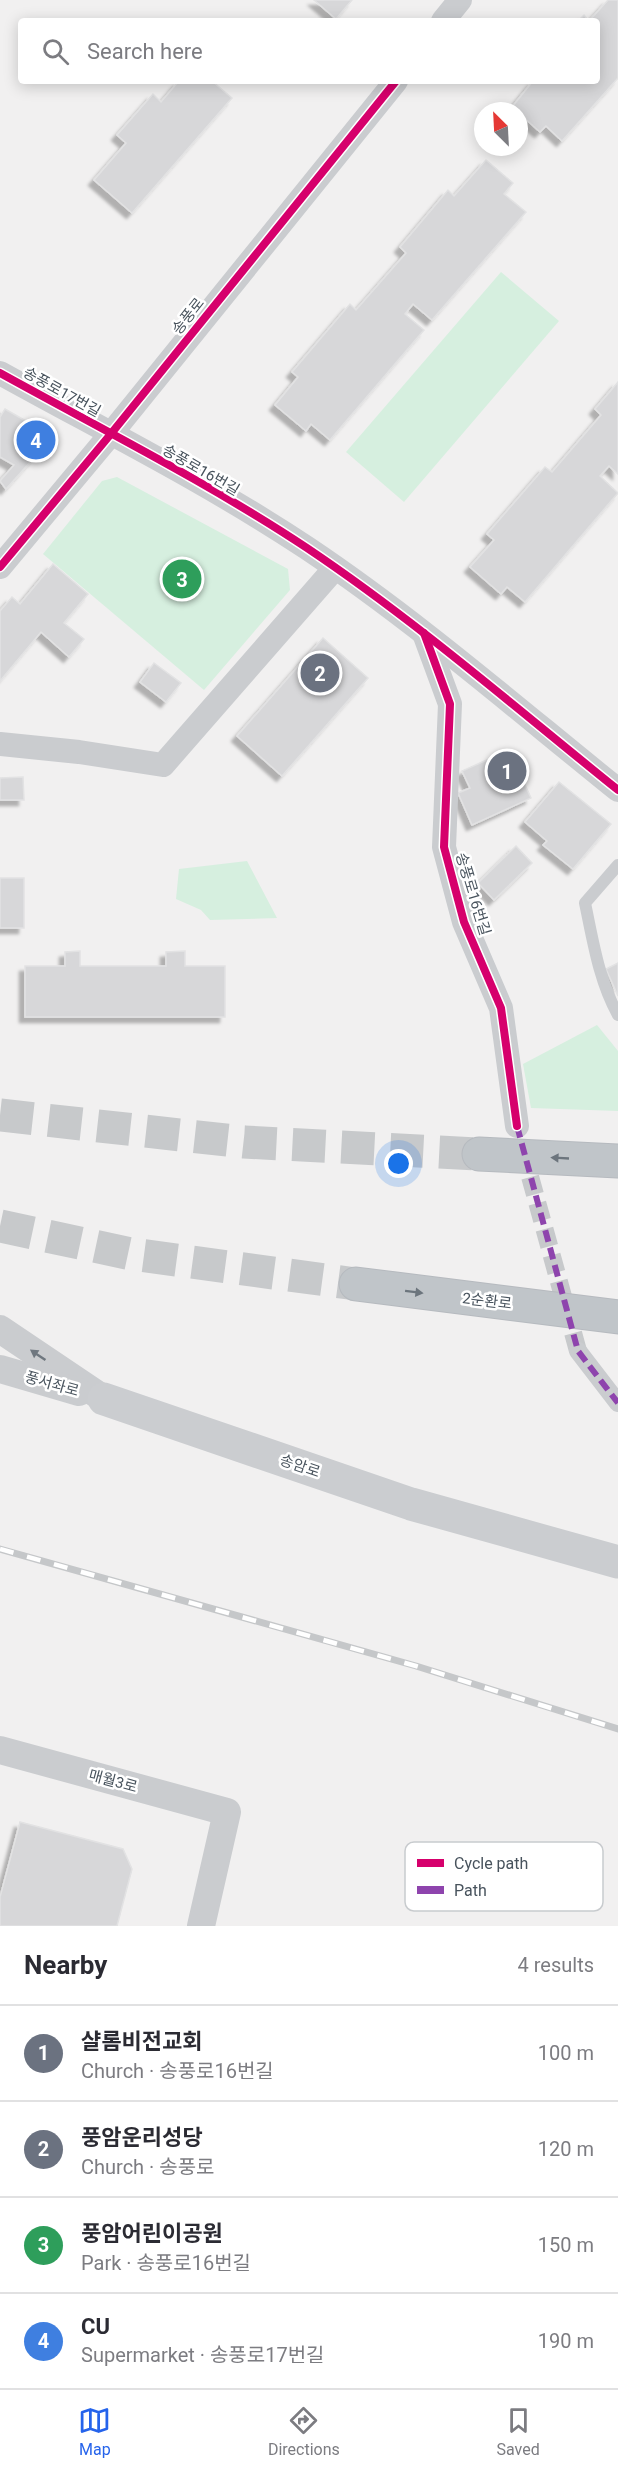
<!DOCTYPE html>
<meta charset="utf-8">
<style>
:root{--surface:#fff;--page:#f2f2f3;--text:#2b2b33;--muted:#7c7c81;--line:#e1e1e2;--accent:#2563eb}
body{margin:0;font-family:Roboto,"Noto Sans KR",sans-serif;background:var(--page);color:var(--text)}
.compass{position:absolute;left:474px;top:102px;width:54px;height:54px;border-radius:50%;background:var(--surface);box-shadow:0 3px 15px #0003;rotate:336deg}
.you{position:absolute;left:399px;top:1164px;width:21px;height:21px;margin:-15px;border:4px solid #fff;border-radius:50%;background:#1a73e8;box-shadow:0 0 0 9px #1a73e833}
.badge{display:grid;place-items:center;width:39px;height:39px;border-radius:50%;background:var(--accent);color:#fff;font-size:20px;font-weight:700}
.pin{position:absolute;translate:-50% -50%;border:3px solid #fff;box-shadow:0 2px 6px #0006}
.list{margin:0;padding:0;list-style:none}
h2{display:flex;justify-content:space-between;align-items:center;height:78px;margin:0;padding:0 24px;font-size:26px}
h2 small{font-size:20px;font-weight:400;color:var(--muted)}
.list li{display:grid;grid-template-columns:39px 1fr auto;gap:18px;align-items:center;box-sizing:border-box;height:96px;padding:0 24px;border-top:2px solid var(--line)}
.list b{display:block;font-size:22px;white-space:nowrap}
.list p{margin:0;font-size:20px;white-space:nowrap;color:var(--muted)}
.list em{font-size:20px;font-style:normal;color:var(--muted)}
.icon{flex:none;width:33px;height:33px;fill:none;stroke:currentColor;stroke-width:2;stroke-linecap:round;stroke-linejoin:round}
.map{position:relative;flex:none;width:618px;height:1926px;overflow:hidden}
.search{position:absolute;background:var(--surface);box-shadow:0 3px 15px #0003;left:18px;right:18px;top:18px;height:66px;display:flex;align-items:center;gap:15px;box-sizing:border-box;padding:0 21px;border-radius:6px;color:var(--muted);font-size:22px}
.sheet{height:462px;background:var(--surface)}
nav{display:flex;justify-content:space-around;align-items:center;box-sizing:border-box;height:84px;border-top:2px solid var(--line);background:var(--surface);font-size:16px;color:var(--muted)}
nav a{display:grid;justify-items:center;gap:3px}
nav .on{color:var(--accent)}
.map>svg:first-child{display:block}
.green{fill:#d6efdf}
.building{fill:#d7d7d9;stroke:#e2e2e3;stroke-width:1.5;filter:url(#shadow)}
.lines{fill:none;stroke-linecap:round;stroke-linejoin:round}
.pedestrian-tunnel{stroke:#c7c9cb;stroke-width:18;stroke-dasharray:18 9;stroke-linecap:butt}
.trunk-tunnel{stroke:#c7c9cb;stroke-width:33;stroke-dasharray:33 16;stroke-linecap:butt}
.trunk-casing{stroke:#b6babf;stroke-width:35}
.service{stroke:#cacccf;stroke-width:12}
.pedestrian{stroke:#cacccf;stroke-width:18}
.minor{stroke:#cacccf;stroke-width:24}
.tertiary{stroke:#cacccf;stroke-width:28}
.secondary{stroke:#cbcdd0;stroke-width:33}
.trunk{stroke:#c0c5c9;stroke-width:33}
.rail-casing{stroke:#c5c7c9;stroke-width:7}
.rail{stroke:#fff;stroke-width:4.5;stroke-dasharray:14;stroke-linecap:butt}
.quiet{stroke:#8e44ad;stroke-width:6;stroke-dasharray:12 6;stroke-linecap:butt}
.cycleway-casing{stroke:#fff;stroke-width:11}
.cycleway{stroke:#d6006c;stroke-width:8}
.oneway{fill:#6c757d}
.oneway2{fill:#6f777f}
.labels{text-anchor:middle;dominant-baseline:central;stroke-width:5;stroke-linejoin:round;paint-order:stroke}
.street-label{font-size:15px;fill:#48535d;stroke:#fff}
.key{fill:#fff;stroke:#c8cbce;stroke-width:1.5}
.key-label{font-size:16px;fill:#48535d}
</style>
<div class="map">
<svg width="618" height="1926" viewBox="0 0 618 1926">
<defs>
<filter id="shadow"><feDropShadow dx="-5.5" dy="5.5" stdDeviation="1.5" flood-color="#0004"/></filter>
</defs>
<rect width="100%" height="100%" fill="#f1f0f0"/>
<g class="green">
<polygon points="501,272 559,321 404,502 346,452"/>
<polygon points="117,477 288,569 290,590 204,690 43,554 102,481"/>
<polygon points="247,861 277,918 210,920 201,910 176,899 179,869"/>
<polygon points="597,1025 618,1051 618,1111 531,1108 523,1064"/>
</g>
<g class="building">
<polygon points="314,0 352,0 336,19"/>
<polygon points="608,0 618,0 618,78 562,141 546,126 540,132 512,107 533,81 597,81 597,21 578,21 584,15 589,21"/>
<polygon points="179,81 212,81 232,98 132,213 94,180 126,143 117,135 153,94 161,102"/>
<polygon points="486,160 513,183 504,194 526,212 432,320 413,304 405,314 424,330 330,440 311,424 306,431 275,405 298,377 292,372 350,304 356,310 406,253 400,247 448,190 454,196"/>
<polygon points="618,382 618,474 609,466 600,476 618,493 525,602 507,587 501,594 470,567 494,540 487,534 545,467 552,472 601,415 595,409"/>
<polygon points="5,409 47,433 49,441 6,489 0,481 14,465 0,457 0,417"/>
<polygon points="53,564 88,594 64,623 84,639 69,657 41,632 0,681 0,611 12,597 20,604"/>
<polygon points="323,638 368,678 282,776 237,736"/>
<polygon points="154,663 181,683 166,702 140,682"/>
<polygon points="509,750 531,798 472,825 458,793 470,788 462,771"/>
<polygon points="23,777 24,800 0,800 0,778"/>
<polygon points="559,782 611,824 573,869 543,845 547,841 525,822"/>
<polygon points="516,846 532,863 494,900 478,883"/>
<rect x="0" y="878" width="24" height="50"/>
<polygon points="80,951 80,966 166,966 166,952 185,951 185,966 225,966 225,1017 25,1017 25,966 65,966 65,952"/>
<polygon points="618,963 618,996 606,969"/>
<polygon points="20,1822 123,1849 132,1869 117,1926 0,1926 0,1897"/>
</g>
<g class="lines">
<polyline class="pedestrian-tunnel" points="523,1151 578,1351"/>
<g class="trunk-tunnel">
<polyline points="0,1115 244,1142 479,1154"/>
<polyline points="0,1226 131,1254 356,1284"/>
</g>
<g class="trunk-casing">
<g id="trunk">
<polyline points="479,1154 618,1161"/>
<polyline points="356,1284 618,1317"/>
</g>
</g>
<path class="service" d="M618,865L585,903C593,941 599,981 618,1015"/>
<polyline class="pedestrian" points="578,1351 618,1403"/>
<g class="minor">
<polyline points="443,21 460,0"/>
<path d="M0,373C103,430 209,483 307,548C416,621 516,708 618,790"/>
<polyline points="0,567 110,435 396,81"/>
<polyline points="425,636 450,704 444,847 464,922 501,1008 517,1126"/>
<polyline points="0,744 79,752 163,765 335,568"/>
</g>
<g class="tertiary">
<polyline points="0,1329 104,1399"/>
<polyline points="0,1369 79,1392"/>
<polyline points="0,1750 227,1812 201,1926"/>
</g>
<polyline class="secondary" points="104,1399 411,1504 618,1562"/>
<use href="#trunk" class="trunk"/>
<g class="rail-casing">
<polyline id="rail" points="0,1549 416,1666 618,1729"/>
</g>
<use href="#rail" class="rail"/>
<polyline class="quiet" points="517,1126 578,1351 618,1403"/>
<g class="cycleway-casing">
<g id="cycleway">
<path d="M0,373C103,430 209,483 307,548C416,621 516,708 618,790"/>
<polyline points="0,567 110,435 396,81"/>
<polyline points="424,633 450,704 444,847 464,922 501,1008 517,1126"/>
</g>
</g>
<use href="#cycleway" class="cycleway"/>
</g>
<defs><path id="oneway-solid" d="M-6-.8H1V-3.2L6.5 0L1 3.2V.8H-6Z" transform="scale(1.5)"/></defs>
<g class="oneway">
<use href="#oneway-solid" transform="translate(560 1158) rotate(-177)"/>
<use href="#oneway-solid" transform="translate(414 1292) rotate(7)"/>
</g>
<use class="oneway2" href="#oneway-solid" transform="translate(38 1355) rotate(-146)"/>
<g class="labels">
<g class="street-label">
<text transform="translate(188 316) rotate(-52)">송풍로</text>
<text transform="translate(62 392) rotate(29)">송풍로17번길</text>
<text transform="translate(201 470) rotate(30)">송풍로16번길</text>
<text transform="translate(473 894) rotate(73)">송풍로16번길</text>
<text transform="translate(487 1301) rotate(7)">2순환로</text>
<text transform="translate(52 1384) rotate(16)">풍서좌로</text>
<text transform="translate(300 1466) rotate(19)">송암로</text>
<text transform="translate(113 1781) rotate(15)">매월3로</text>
</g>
</g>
<rect x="405" y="1842" width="198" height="69" rx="9" class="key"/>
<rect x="417" y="1859" width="27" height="8" fill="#d6006c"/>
<rect x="417" y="1886" width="27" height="8" fill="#8e44ad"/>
<g class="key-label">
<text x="454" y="1869">Cycle path</text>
<text x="454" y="1896">Path</text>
</g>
</svg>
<svg class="compass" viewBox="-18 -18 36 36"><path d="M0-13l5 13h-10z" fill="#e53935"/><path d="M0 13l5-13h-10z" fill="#7c7c81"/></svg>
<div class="you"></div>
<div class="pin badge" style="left:507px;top:771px;background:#6b7280">1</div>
<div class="pin badge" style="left:320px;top:673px;background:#6b7280">2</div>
<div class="pin badge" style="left:182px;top:579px;background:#2e9e5b">3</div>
<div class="pin badge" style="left:36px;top:440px;background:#3f7fe0">4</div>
<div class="search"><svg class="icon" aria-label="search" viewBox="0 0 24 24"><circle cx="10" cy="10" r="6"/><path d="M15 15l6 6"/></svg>Search here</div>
</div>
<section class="sheet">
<h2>Nearby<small>4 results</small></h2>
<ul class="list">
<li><span class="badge" style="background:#6b7280">1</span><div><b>샬롬비전교회</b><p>Church · 송풍로16번길</p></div><em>100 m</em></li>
<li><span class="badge" style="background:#6b7280">2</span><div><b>풍암운리성당</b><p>Church · 송풍로</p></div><em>120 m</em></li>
<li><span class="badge" style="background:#2e9e5b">3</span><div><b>풍암어린이공원</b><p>Park · 송풍로16번길</p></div><em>150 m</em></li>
<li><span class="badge" style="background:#3f7fe0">4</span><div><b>CU</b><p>Supermarket · 송풍로17번길</p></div><em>190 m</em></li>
</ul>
</section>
<nav>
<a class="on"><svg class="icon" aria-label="map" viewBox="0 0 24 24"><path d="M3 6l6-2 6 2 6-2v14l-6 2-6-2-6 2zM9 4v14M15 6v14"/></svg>Map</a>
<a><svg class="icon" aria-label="directions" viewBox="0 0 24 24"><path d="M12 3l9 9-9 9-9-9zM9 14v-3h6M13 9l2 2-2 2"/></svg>Directions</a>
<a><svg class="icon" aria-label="saved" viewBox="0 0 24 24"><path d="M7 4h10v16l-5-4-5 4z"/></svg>Saved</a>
</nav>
